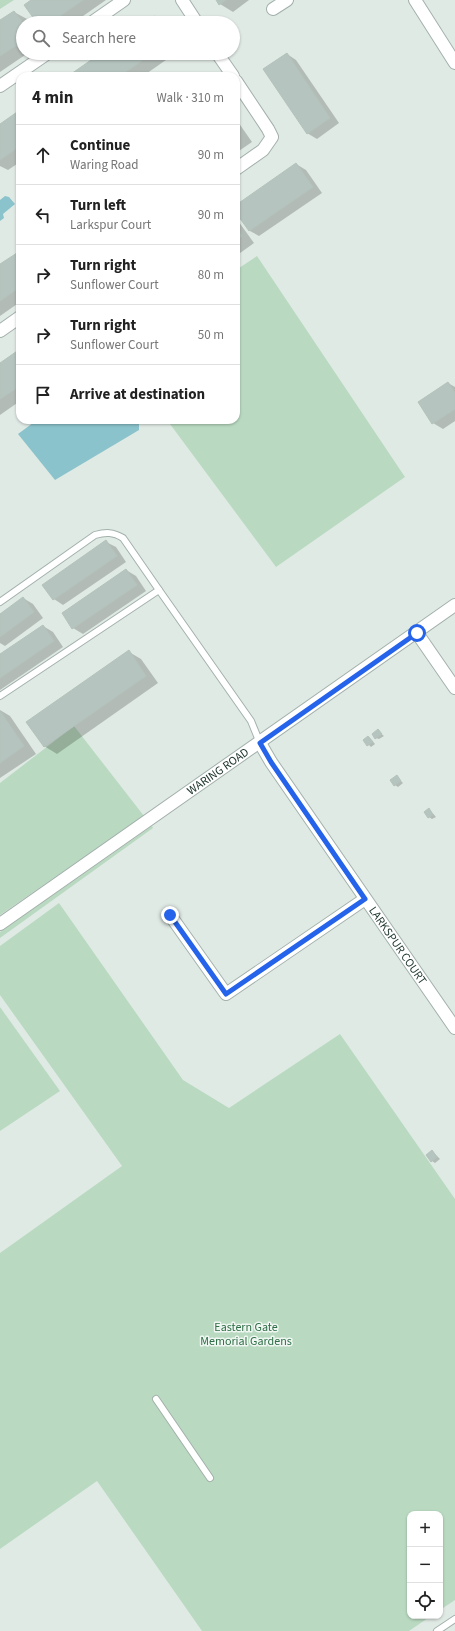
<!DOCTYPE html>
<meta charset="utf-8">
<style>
:root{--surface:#fff;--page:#f2f2f2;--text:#222;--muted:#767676;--line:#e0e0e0}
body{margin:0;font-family:"Source Sans 3",sans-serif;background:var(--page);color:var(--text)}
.controls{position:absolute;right:12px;bottom:12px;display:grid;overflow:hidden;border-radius:8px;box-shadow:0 1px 3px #0004}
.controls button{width:36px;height:36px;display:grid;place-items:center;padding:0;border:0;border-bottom:1px solid var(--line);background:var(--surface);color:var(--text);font:20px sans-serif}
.stop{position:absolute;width:12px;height:12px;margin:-9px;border:3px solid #2563eb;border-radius:50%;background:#fff}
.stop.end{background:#2563eb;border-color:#fff;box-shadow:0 1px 4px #0008}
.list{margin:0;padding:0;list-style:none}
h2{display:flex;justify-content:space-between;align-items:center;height:52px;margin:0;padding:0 16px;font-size:17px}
h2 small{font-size:13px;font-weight:400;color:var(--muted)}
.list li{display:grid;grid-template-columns:26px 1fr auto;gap:12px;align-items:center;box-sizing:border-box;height:60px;padding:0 16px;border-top:1px solid var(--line)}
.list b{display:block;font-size:15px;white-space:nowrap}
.list p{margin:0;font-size:13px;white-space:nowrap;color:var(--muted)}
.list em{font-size:13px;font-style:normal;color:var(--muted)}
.icon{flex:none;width:22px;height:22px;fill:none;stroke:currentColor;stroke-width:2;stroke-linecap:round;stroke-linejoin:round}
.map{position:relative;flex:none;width:455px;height:1631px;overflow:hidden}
.search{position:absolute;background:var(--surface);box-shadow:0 1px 3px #0004;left:16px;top:16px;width:224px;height:44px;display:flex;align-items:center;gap:10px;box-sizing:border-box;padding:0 14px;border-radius:22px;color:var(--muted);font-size:15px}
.panel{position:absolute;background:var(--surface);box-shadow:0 1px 3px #0004;left:16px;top:72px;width:224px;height:352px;border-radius:12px}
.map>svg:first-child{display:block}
.green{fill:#b9dac1}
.water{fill:#8ac3cc}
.shadow{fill:#0003}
.building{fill:#b5c4be;stroke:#b3c3bc}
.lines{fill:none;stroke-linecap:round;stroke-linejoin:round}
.lane-casing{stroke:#a3b1ac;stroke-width:8}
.street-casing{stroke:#a3b1ac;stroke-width:14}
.lane{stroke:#fff;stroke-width:6}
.street{stroke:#fff;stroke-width:12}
.route{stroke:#2563eb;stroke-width:5}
.labels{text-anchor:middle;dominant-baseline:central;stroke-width:3;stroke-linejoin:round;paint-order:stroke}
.street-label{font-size:12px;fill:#223932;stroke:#f0f7f3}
.park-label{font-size:12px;fill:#2e6d45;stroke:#f0f7f3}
</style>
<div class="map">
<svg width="455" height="1631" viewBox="0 0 455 1631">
<rect width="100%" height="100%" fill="#e0eae5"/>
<g class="green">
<polygon points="0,0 14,0 0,9"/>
<polygon points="257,256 405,477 276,567 167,420 236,420 236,270"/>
<polygon points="74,726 144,816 0,915 0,783"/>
<polygon points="152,826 153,828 0,938 0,932"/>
<polygon points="59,903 183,1080 229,1108 340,1034 455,1199 455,1600 440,1610 440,1514 410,1514 410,1616 431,1616 409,1631 202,1631 97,1481 0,1549 0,1253 122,1166 0,995 0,946"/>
<polygon points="0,1007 60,1091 0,1131"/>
</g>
<g class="water">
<polygon points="5,196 9,197 15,204 3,214 4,218 0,221 0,200"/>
<polygon points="37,420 139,420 139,430 55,480 18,434"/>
</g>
<g class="shadow">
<polygon points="33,0 106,0 73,23 38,23"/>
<polygon points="217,0 249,0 233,12 220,4"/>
<polygon points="14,12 27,19 29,23 23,23 23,53 28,53 0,72 0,21"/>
<polygon points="155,17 165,23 146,23"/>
<polygon points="103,53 176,53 143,76 74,76"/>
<polygon points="287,54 296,60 339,123 317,139 307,133"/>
<polygon points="20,111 20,162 8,170 0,166 0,125"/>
<polygon points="236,119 252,142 236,153"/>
<polygon points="296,164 306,170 322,193 259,236 250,231 236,211 236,206"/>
<polygon points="236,218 254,243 236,256"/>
<polygon points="20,252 20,302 0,316 0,266"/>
<polygon points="20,351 20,401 0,415 0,364"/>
<polygon points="448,383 455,387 455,421 443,429 433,423"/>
<polygon points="106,542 116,547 126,562 63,605 54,599"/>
<polygon points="126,570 136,576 146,591 83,634 73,628"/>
<polygon points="23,598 33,604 43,618 5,646 0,643 0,615"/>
<polygon points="43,626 53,632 63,647 0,690 0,656"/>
<polygon points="129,652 141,659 158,683 57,754 44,746"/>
<polygon points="0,710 10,716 36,754 0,778"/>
<polygon points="378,731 384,736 379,739 376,738"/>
<polygon points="369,737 375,744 371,747 364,740"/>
<polygon points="397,777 403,783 398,787 395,785"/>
<polygon points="430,810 436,817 432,819 429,817"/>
<polygon points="432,1151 440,1159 435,1163 432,1161"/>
</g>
<g class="building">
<polygon points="31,0 83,0 50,23 37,23 24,5"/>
<polygon points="216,0 226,0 219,5"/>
<polygon points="14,11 23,23 23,41 0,56 0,20"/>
<polygon points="155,16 160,23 145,23"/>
<polygon points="101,53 153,53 120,76 73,76 71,74"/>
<polygon points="287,53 330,118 307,134 263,69"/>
<polygon points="20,110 20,146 0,160 0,124"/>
<polygon points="236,129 240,135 236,138"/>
<polygon points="296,163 313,187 249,231 236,213 236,205"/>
<polygon points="236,227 242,236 236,240"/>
<polygon points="20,251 20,287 0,301 0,264"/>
<polygon points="20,349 20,386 0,399 0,363"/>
<polygon points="448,382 455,393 455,409 432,424 418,402"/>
<polygon points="106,540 117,556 53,600 42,585"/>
<polygon points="126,569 137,585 72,629 62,613"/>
<polygon points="23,597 34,612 0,637 0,614"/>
<polygon points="43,625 54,641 0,678 0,654"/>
<polygon points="129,650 146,676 44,747 26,722"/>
<polygon points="0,711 24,746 0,763"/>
<polygon points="378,729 382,734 375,739 372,734"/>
<polygon points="368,736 373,742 367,746 363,740"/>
<polygon points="397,775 401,781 394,786 390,780"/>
<polygon points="429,808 433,815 428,818 424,812"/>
<polygon points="432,1150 437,1157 431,1162 426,1155"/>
</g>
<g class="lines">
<g class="lane-casing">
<g id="lane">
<path d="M0,602L95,535C106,532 113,532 123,538L159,590"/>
<polyline points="0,696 159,590 251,721 260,743"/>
<polyline points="156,1399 210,1478"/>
<polyline points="437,1631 455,1619"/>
</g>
</g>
<g class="street-casing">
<g id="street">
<polyline points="182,0 197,23"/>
<polyline points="415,0 455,63"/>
<polyline points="273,9 287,0"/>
<polyline points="91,23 124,0"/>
<polyline points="217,53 233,76"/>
<polyline points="236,81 268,129 272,137 263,150 236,169"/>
<polyline points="0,86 48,53"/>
<polyline points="0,331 20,317"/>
<polyline points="417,633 455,688"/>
<path id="s1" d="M260,743L271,762L455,1028"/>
<polyline points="170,915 226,994 365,899"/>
<path id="s2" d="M0,924L455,605"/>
</g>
</g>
<use href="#lane" class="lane"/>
<use href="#street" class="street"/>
</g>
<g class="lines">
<polyline class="route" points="170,915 226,994 365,899 271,762 260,743 417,633"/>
</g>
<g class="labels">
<g class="street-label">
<text stroke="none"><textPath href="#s2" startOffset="266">WARING ROAD</textPath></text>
<text stroke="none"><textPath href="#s1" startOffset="245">LARKSPUR COURT</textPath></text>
</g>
<g class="park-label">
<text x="246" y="1327">Eastern Gate<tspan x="246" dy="14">Memorial Gardens</tspan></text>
</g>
</g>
</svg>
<div class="controls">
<button>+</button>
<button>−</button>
<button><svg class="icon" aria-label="locate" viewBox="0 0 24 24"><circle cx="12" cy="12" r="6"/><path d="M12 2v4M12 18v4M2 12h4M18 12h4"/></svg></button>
</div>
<div class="stop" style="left:417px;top:633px"></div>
<div class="stop end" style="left:170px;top:915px"></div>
<div class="search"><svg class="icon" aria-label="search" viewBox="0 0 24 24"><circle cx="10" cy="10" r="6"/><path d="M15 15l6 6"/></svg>Search here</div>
<section class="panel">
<h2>4 min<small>Walk · 310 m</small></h2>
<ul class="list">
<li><svg class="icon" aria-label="ahead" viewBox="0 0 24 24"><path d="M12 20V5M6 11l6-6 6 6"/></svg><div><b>Continue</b><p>Waring Road</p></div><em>90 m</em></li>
<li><svg class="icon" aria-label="left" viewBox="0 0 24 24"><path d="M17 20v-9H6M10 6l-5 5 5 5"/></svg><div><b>Turn left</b><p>Larkspur Court</p></div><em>90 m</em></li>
<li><svg class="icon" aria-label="right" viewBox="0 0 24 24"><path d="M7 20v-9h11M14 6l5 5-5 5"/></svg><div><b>Turn right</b><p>Sunflower Court</p></div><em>80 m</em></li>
<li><svg class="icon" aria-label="right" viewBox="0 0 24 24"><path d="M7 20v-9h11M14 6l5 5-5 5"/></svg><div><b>Turn right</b><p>Sunflower Court</p></div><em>50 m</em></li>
<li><svg class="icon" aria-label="arrive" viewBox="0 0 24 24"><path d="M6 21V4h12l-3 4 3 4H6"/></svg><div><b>Arrive at destination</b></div></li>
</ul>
</section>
</div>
